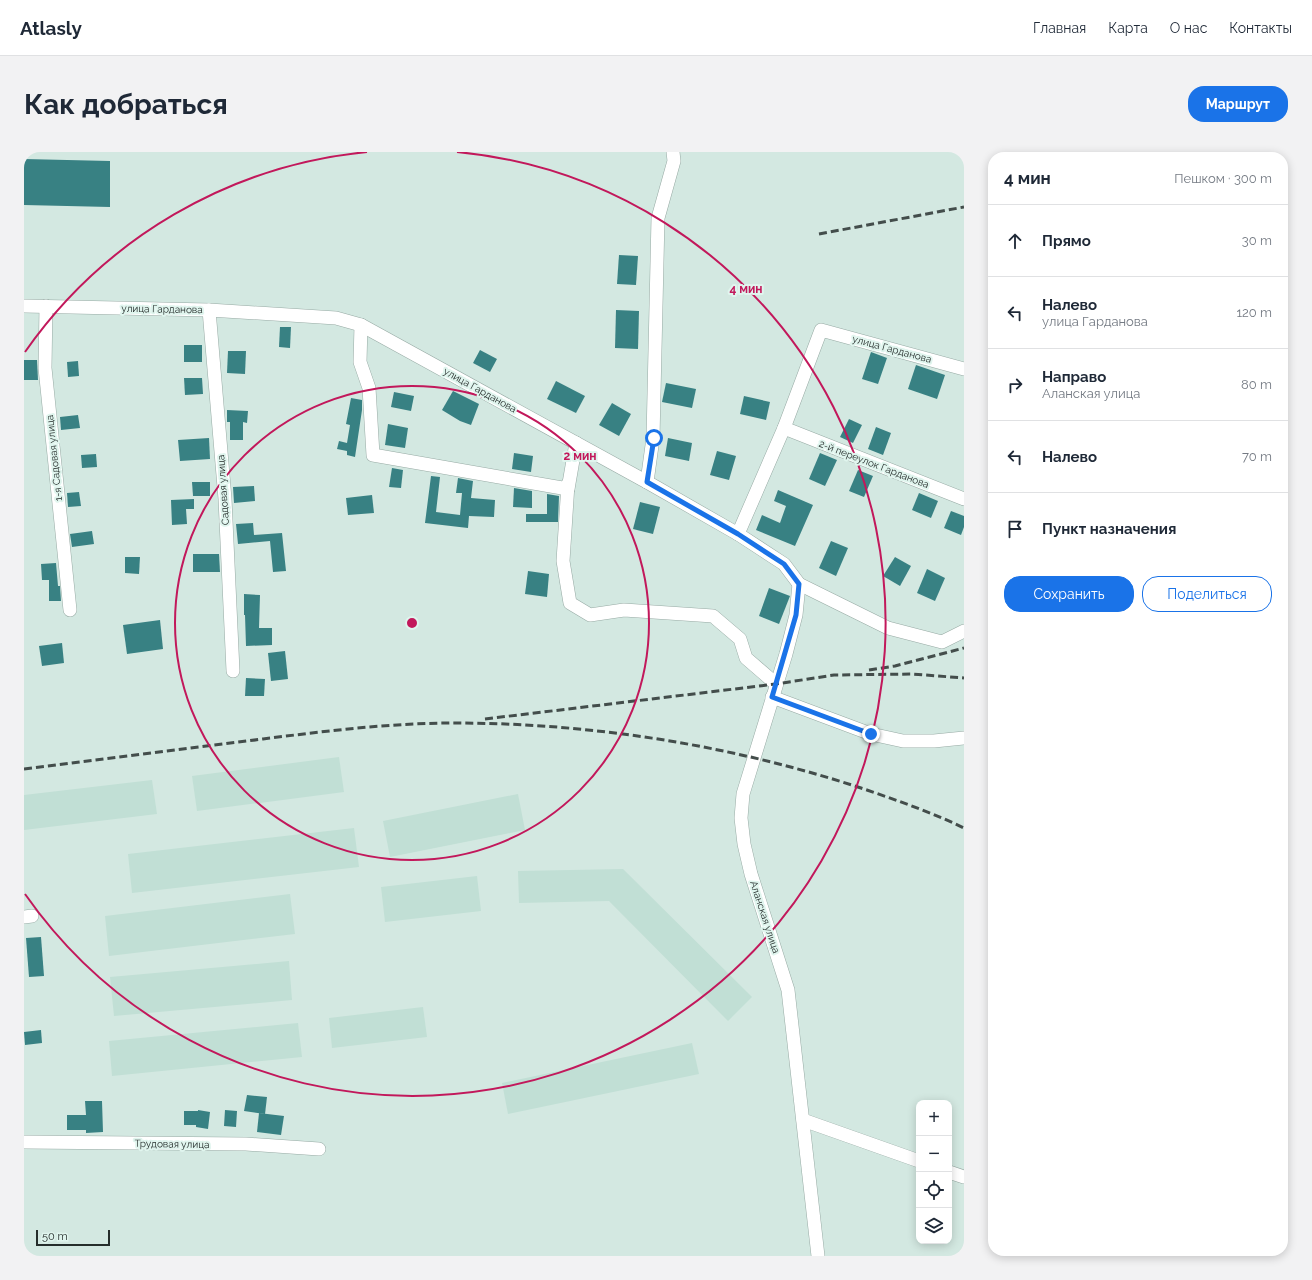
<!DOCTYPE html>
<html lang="ru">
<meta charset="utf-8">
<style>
:root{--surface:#fff;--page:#f2f2f3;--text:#1f2937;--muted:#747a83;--line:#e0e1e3;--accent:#1a73e8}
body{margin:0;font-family:Raleway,sans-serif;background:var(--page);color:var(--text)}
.controls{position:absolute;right:12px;bottom:12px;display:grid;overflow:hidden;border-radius:8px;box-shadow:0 2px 10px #0003}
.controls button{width:36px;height:36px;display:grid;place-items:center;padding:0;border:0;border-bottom:1px solid var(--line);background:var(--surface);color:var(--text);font:20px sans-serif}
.scale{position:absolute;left:12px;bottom:10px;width:74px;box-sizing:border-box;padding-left:4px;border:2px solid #252d2b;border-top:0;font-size:11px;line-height:14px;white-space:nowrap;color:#252d2b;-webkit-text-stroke:3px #e0f5ee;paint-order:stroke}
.stop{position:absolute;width:12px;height:12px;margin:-9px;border:3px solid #1a73e8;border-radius:50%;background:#fff}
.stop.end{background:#1a73e8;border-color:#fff;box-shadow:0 1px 4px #0008}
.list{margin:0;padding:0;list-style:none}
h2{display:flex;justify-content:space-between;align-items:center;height:52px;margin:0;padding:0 16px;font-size:17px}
h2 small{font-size:13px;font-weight:400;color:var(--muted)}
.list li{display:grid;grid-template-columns:26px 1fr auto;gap:12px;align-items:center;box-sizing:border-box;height:72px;padding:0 16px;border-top:1px solid var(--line)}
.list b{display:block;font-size:15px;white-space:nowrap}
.list p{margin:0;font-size:13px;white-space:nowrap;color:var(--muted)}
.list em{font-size:13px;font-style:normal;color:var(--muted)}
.actions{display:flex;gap:8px;padding:12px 16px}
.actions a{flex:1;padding:9px 0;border:1px solid var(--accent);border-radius:16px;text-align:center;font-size:14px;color:var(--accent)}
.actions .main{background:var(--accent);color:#fff}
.icon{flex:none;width:22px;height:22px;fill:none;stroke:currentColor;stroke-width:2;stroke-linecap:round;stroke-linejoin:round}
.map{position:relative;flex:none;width:940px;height:1104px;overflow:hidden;border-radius:16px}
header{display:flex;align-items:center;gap:24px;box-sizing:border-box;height:56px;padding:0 20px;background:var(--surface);border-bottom:1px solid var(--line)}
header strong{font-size:19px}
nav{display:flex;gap:22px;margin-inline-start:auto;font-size:14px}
.intro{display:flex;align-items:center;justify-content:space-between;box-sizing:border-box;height:96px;padding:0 24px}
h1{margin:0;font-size:28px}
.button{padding:10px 18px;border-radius:16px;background:var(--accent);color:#fff;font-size:14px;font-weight:700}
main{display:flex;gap:24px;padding:0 24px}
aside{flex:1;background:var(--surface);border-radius:16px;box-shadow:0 2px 10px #0003}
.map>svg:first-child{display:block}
.built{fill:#c1dfd5}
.building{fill:#388183}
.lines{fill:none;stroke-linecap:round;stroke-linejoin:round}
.minor-casing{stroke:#97aaa4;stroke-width:14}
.minor{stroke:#fff;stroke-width:13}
.rail{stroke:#434d4b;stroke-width:3;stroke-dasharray:8 4;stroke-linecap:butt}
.route{stroke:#1a73e8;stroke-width:5}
.ring{fill:none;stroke:#c2185b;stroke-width:2}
.labels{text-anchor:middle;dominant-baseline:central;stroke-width:4;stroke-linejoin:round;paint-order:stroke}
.street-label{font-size:10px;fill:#252d2b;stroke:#e0f5ee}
.centre{fill:#c2185b;stroke:#e0f5ee;stroke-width:2}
.ring-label{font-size:12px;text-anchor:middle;font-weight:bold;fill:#c2185b;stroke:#e0f5ee;stroke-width:4;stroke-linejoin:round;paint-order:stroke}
</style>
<header>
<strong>Atlasly</strong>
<nav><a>Главная</a><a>Карта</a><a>О нас</a><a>Контакты</a></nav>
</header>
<div class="intro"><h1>Как добраться</h1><a class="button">Маршрут</a></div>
<main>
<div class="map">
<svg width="940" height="1104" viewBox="0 0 940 1104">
<rect width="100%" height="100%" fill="#d3e8e1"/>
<g class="built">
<polygon points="315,605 320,640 173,659 168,624"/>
<polygon points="128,628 133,662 0,678 0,643"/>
<polygon points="494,642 501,678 366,705 359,669"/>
<polygon points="330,676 335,715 108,741 104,702"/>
<polygon points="599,717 728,845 704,869 585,749 495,751 494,719"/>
<polygon points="453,724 457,759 361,770 357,735"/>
<polygon points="266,742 271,782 85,804 81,764"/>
<polygon points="265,809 268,848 90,864 86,825"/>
<polygon points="399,855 403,885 308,896 305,866"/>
<polygon points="274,871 278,905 88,924 85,889"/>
<polygon points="668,891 675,922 484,962 478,931"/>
</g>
<g class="building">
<polygon points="0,7 86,9 86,55 0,53"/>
<polygon points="595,103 614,104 612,133 593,132"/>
<polygon points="592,158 615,159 614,197 591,196"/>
<polygon points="256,175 267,175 266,196 255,195"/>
<rect x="160" y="193" width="18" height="17"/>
<polygon points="456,198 473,207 466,220 449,211"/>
<polygon points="204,199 222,199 221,222 203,221"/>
<polygon points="847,200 863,206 854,232 838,227"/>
<polygon points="0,208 13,208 14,228 0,228"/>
<polygon points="54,209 55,224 44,225 43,210"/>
<polygon points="892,213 921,223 913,247 884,237"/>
<polygon points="160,226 178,226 179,242 161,243"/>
<polygon points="532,229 561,244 552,261 523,247"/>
<polygon points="642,231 672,237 668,256 638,250"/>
<polygon points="429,239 455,252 447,273 436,269 418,258"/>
<polygon points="370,240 390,244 387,259 367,255"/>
<polygon points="720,244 746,250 742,268 716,262"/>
<polygon points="327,246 338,248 338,258 331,305 323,303 323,299 313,297 315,289 323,291 326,273 322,272"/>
<polygon points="588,251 607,262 595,284 575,273"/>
<polygon points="203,258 224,259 223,271 219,270 219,288 206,288 206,270 203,270"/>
<polygon points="54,263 56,276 37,278 36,265"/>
<polygon points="825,267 838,273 829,291 816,285"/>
<polygon points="364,272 384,276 381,296 361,293"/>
<polygon points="852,275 867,281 859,303 844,297"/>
<polygon points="185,286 186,307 156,309 154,288"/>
<polygon points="644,286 668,291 665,309 641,304"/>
<polygon points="693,299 712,304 705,328 686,323"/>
<polygon points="490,301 509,304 507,320 488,317"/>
<polygon points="796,301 813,308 801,334 785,327"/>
<polygon points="72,302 73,315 58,316 57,303"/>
<polygon points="368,316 379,318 377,336 365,335"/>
<polygon points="834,318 849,324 840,345 825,339"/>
<polygon points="407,324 416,325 412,360 436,363 438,341 432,341 434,326 449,329 447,346 471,348 470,365 445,364 444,376 401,371"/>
<polygon points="168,330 186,330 186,344 169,344"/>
<polygon points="230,334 231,349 210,351 209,335"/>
<polygon points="490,336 508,339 508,356 489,355"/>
<polygon points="754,338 789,353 771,394 732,378 738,363 756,371 762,354 750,349"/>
<polygon points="55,340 57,354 44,355 43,341"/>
<polygon points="895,341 914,349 907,366 888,358"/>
<polygon points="523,342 535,344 534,370 502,370 502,362 523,362"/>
<polygon points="348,343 350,361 324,363 322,346"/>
<polygon points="170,347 170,357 162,357 163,372 148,373 147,348"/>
<polygon points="616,350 636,355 629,382 609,377"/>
<polygon points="927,359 940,364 940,375 937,383 920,376"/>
<polygon points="229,371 230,383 258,381 262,419 249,420 246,389 214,392 212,372"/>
<polygon points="68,379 70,392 48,395 46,382"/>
<polygon points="807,389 824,396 812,424 795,416"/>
<polygon points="169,402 195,402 196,420 169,420"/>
<polygon points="101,405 116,405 115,422 101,421"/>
<polygon points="871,405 887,414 876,434 859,424"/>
<polygon points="32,411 34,434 36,434 37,449 25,449 25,428 18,428 17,412"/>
<polygon points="903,417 921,426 911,449 893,441"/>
<polygon points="504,419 525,422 523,445 501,442"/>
<polygon points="745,436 766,444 755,472 735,464"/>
<polygon points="220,442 236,443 235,476 248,476 248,493 222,494 221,463 220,463"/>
<polygon points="136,468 139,497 103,502 99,473"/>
<polygon points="38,491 40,511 18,514 15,494"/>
<polygon points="261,499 264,527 247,529 244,501"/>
<polygon points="222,526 241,527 240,544 221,544"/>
<polygon points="17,785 20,824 5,825 2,786"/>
<polygon points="17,878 18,891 1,893 0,880"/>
<polygon points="223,943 243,945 241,962 220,959"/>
<polygon points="61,949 78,949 79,980 62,981 62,978 43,978 43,963 62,963"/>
<polygon points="174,958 186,960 184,977 172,975 172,973 160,973 160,959 174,959"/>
<polygon points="201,958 213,959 212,975 200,974"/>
<polygon points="235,961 260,964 257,983 233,980"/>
</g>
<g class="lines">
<g class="minor-casing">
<g id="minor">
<polyline points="0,154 185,158 312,166 337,173 623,330 714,382 760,412 775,432 864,476 918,490 940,479"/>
<polyline points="22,154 21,216 46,458"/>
<polyline points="185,158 201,347 209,519"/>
<polyline points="337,173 336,210 345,236 349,303 544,337 552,291"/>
<polyline points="760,276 940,347"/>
<polyline points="623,330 629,286 634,66 650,9 649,0"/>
<polyline points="544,332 539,409 546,451 566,463 600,458 689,464 716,487 722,506 752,532"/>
<polyline points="714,382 760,276 797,178 940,217"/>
<polyline points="775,432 772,463 762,502 719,642 717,666 720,692 727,722 764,838 794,1104"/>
<polyline points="748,545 847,582 879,589 910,589 940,586"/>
<polyline points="0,765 8,764"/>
<polyline points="779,968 895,1009"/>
<polyline points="0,990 222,992 295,997"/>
<polyline points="925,1020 940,1025"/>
</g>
</g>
<use href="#minor" class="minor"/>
<g class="rail">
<polyline points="795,82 940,55"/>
<polyline points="845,518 871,514 940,496"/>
<polyline points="461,567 752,532 810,523 888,522 940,526"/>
<path d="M0,617C80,607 159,597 239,587C302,579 366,571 430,571C567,571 707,593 837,636C872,648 907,660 940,676"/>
</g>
</g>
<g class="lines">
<polyline class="route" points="630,286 623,330 714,382 760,412 775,432 772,463 748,545 847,582"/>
</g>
<g class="ring">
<circle cx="388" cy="471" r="237"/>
<path d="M1 200A473 473 0 0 1 343 0M433 0A473 473 0 1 1 1 742"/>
</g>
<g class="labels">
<g class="street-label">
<text transform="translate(138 157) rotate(1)">улица Гарданова</text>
<text transform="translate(868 197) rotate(15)">улица Гарданова</text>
<text transform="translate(456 238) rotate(29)">улица Гарданова</text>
<text transform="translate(30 306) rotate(-96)">1-я Садовая улица</text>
<text transform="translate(850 312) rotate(21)">2-й переулок Гарданова</text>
<text transform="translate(199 338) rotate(-94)">Садовая улица</text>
<text transform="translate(741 765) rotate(72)">Аланская улица</text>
<text transform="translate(148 992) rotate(1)">Трудовая улица</text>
</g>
</g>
<circle cx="388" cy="471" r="6" class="centre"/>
<g class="ring-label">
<text x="722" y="141">4 мин</text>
<text x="556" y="308">2 мин</text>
</g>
</svg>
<div class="controls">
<button>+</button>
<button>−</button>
<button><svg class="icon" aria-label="locate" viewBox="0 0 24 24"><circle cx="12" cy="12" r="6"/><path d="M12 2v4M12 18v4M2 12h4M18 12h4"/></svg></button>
<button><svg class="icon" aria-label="layers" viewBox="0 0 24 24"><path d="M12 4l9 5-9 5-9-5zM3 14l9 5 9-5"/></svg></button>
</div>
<div class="scale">50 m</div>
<div class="stop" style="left:630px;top:286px"></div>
<div class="stop end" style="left:847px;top:582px"></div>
</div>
<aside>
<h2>4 мин<small>Пешком · 300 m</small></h2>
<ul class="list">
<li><svg class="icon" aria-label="ahead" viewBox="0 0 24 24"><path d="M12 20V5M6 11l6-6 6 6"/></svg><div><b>Прямо</b></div><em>30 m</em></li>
<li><svg class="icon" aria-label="left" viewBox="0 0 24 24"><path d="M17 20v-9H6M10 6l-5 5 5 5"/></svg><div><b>Налево</b><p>улица Гарданова</p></div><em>120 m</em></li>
<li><svg class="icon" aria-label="right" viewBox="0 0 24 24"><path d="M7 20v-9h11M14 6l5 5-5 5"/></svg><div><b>Направо</b><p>Аланская улица</p></div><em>80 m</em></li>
<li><svg class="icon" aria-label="left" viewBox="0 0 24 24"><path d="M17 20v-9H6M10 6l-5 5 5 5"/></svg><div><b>Налево</b></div><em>70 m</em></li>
<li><svg class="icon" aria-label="arrive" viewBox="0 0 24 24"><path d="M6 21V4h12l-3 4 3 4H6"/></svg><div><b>Пункт назначения</b></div></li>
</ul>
<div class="actions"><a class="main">Сохранить</a><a>Поделиться</a></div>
</aside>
</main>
